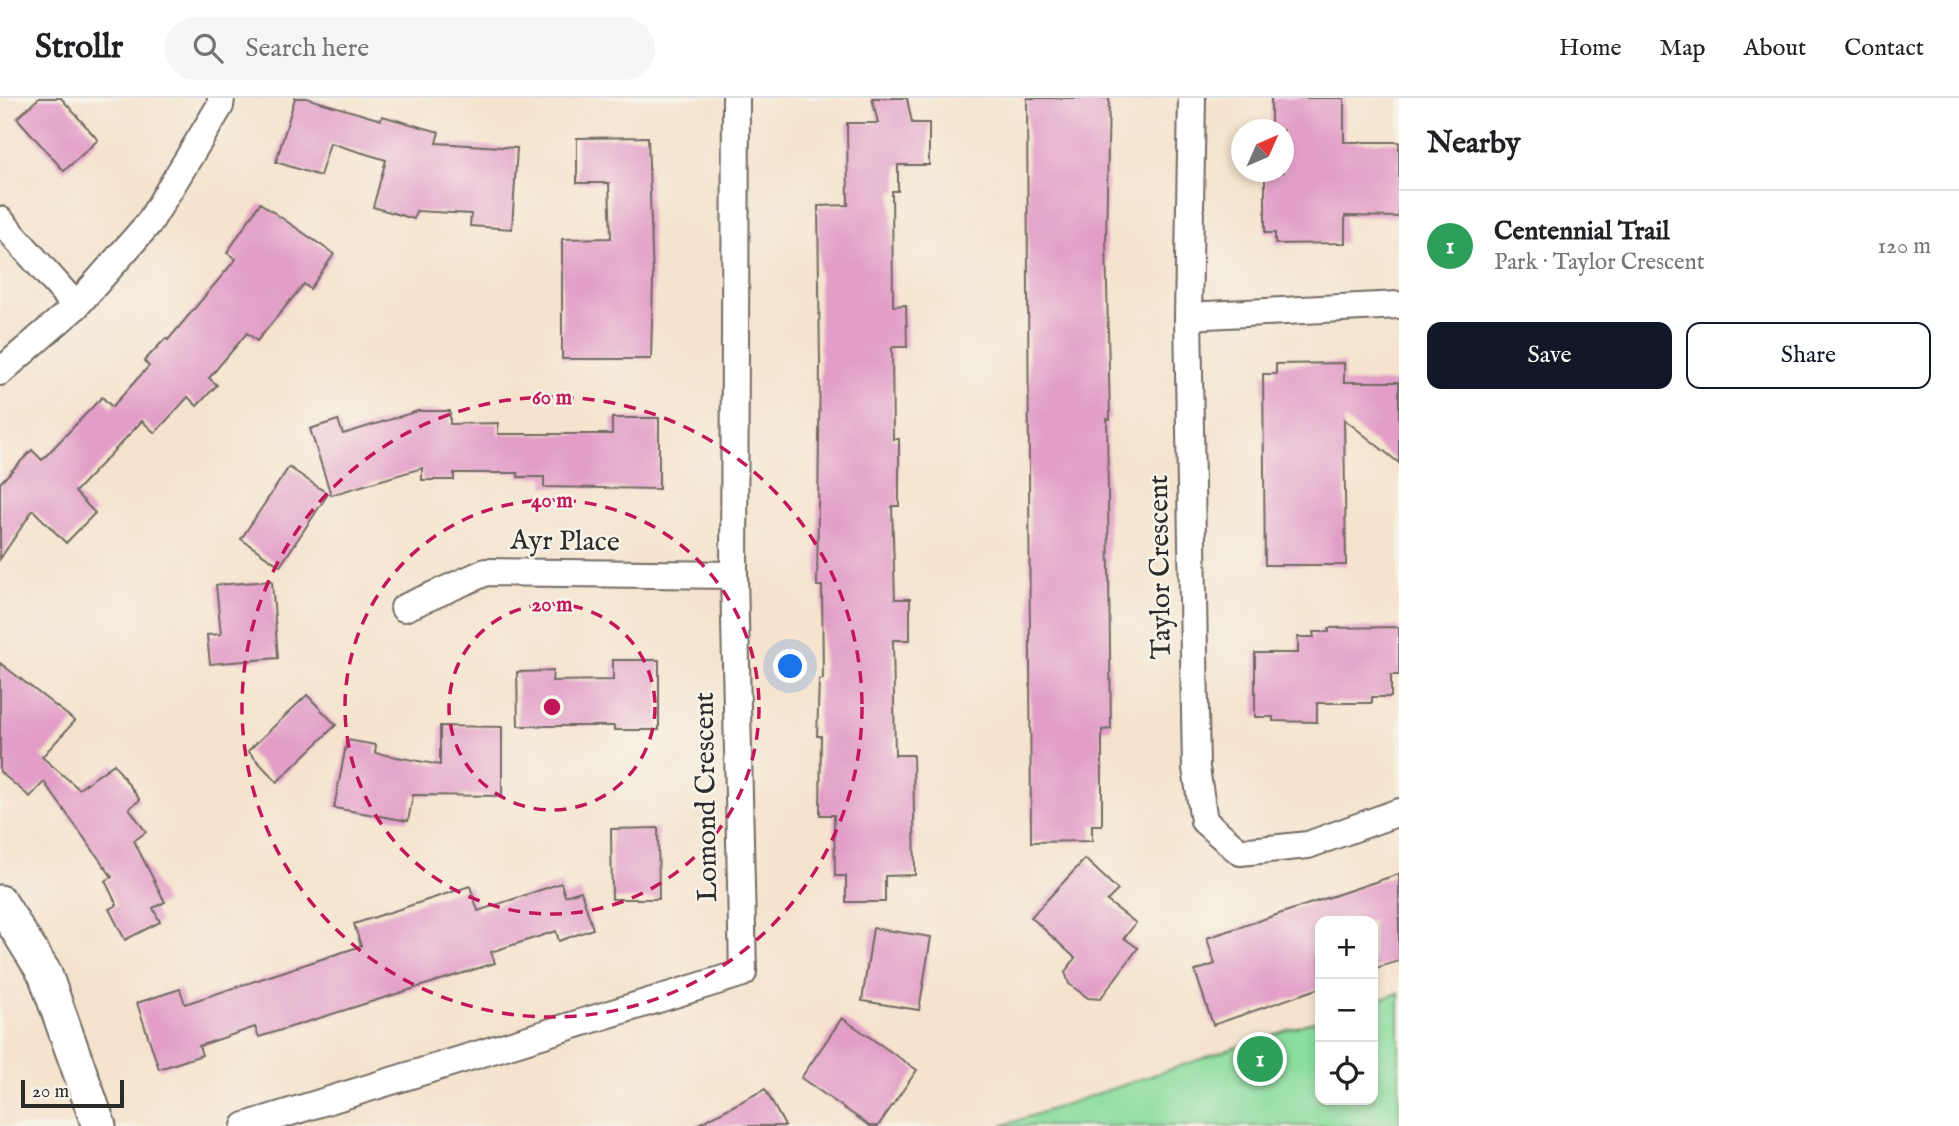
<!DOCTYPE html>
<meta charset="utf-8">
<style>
:root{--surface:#fff;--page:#f6f6f6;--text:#202124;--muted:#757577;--line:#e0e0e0;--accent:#111827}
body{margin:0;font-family:"IM FELL English",serif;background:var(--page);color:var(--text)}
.controls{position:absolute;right:21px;bottom:21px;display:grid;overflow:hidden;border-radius:14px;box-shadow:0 4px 10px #0003}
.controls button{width:63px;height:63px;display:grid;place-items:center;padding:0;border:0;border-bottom:2px solid var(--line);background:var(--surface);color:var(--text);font:35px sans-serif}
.compass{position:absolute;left:1231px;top:21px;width:63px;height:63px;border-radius:50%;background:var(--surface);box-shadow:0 4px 10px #0003;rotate:45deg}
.scale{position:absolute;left:21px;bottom:18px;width:103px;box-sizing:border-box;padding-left:7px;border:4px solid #2b2b2b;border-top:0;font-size:19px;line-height:24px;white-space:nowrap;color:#2b2b2b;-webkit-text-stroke:5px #f7f3e8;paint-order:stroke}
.you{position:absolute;left:791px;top:569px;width:24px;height:24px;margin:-18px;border:5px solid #fff;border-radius:50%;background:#1a73e8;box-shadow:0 0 0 10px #1a73e833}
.badge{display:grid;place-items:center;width:46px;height:46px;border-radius:50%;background:var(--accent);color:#fff;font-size:23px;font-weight:700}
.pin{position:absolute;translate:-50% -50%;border:4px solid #fff;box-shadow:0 2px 7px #0006}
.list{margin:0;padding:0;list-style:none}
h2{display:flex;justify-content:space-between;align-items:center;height:91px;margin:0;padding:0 28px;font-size:30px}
h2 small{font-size:23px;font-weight:400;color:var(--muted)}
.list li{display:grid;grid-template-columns:46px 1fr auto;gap:21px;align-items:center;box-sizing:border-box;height:112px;padding:0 28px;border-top:2px solid var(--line)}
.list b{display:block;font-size:26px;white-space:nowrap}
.list p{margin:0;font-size:23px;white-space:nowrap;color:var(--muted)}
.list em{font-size:23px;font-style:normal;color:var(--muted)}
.actions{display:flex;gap:14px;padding:21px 28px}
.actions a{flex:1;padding:16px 0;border:2px solid var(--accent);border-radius:14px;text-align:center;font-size:24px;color:var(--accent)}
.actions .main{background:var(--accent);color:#fff}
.icon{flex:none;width:38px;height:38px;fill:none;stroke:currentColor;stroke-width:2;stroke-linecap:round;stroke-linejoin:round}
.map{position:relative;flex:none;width:1399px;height:1028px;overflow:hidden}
header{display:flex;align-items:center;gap:42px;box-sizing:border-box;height:98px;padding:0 35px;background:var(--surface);border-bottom:2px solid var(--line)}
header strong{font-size:33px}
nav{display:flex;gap:38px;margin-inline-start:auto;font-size:24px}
.search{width:490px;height:63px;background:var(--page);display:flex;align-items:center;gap:18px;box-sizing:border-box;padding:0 24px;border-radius:38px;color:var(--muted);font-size:26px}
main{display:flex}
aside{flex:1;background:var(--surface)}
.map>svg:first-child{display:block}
.green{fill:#8bdd9e;stroke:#5b8464;stroke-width:2}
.building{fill:#e29ec7}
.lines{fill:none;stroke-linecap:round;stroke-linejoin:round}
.minor-casing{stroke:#726b64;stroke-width:30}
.tertiary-casing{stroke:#726b64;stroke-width:37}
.minor{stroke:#fff;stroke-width:26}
.tertiary{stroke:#fff;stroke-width:33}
.ring{fill:none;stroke:#c2185b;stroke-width:3.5;stroke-dasharray:12 9}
.labels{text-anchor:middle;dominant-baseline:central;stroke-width:5;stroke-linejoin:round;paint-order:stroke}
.street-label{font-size:28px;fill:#2b2b2b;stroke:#f7f3e8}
.centre{fill:#c2185b;stroke:#f7f3e8;stroke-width:3.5}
.ring-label{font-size:21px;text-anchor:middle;font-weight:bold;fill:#c2185b;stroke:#f7f3e8;stroke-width:5;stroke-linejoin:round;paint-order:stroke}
</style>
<header>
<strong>Strollr</strong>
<div class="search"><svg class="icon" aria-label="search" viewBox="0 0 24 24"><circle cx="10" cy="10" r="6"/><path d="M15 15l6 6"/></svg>Search here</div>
<nav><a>Home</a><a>Map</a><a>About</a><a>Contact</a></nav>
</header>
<main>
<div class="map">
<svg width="1399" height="1028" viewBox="0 0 1399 1028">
<rect width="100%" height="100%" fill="#f7f3e8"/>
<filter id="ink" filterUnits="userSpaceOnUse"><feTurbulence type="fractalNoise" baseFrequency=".0143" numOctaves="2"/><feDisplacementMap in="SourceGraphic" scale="14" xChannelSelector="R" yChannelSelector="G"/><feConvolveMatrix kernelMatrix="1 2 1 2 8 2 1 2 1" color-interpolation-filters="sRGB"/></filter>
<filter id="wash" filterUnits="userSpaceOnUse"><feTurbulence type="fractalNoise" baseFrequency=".00686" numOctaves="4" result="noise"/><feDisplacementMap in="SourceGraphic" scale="28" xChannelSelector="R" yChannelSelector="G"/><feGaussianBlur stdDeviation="1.57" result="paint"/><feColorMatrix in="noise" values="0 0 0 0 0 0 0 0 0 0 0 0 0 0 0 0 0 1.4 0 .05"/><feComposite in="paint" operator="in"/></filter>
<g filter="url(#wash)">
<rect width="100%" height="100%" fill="#f5e3cd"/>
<polygon class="green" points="1399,895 1399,1028 1001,1028 1320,921 1320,1002 1373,1002 1373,904"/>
<g id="blocks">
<g class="building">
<polygon points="39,0 61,0 98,42 64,73 17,20"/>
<polygon points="295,0 306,0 381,22 382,18 439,34 436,45 517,50 512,131 470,128 471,116 416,113 414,121 373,109 386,62 330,45 320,78 276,64"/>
<polygon points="872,0 907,0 912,25 929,25 929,67 898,67 898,93 892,93 893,208 906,207 907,249 892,249 893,341 899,341 899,408 892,408 895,501 910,501 910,542 893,542 895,657 913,657 915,777 885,778 885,804 846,804 846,778 835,778 834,717 820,717 821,638 817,638 819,582 823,581 822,488 817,488 820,266 818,108 848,107 847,25 878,25"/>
<polygon points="1027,0 1109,0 1106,142 1110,321 1107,321 1111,631 1102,632 1102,727 1092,727 1092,743 1031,744"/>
<polygon points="1271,0 1344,0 1344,44 1399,44 1399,119 1345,118 1345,145 1275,146 1275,135 1265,135 1265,74 1284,74 1284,32 1271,32"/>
<polygon points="648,39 653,182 651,261 562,261 562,141 611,140 609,85 577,85 577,40"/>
<polygon points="260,105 334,156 310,191 304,186 257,243 247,235 209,280 217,287 197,308 188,299 155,335 142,323 75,394 95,415 66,445 33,412 0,461 0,385 32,352 42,362 102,299 112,309 149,268 144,263 166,240 168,242 236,161 227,155"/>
<polygon points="1344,265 1344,284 1399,284 1399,365 1344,321 1346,467 1265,467 1263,276 1276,276 1276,266"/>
<polygon points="418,313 450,313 450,326 498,325 498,336 612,336 612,320 659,320 659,391 544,389 544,379 518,379 518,375 454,375 454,382 422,382 422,370 331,397 310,331 338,322 343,336"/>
<polygon points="289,369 328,396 280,468 241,441"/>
<polygon points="272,483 278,560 210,566 207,537 221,536 216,487"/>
<polygon points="1399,529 1399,577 1391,577 1391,599 1372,599 1372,605 1317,605 1317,624 1273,623 1273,619 1255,619 1255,555 1298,555 1298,539 1314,539 1313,534 1329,534 1329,530"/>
<polygon points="613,562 659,562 659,632 614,632 614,628 518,628 517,574 553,573 552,583 613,582"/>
<polygon points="0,565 75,623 42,659 79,691 114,666 140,702 129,710 146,734 134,743 165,804 153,810 160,824 125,842 109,811 117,807 105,783 112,779 44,684 30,699 0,674"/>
<polygon points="307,597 336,627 277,684 248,653"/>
<polygon points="440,628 502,629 502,698 413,697 408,723 334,710 347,642 376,647 375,655 440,667"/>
<polygon points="658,730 659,801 612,801 611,731"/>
<polygon points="1085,761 1118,792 1107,803 1136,825 1124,840 1138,850 1100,901 1088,900 1069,886 1065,874 1075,860 1031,819"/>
<polygon points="1399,776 1399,863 1373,871 1373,823 1320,823 1320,890 1213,927 1195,873 1215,866 1207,840"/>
<polygon points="561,785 565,798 581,793 593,831 559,843 556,833 491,854 495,865 259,939 255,929 199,948 202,957 159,971 137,905 180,891 185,906 361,848 354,826 470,788 478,813"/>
<polygon points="873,830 931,839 919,912 862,903"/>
<polygon points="842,920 917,972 878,1028 870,1028 801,980"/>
<polygon points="765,991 785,1028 695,1028"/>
</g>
</g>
</g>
<g filter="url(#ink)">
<use href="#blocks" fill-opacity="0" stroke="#726b64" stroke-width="2"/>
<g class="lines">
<g class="minor-casing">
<g id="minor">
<polyline points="1192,0 1188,218 1196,670 1204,723 1240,754 1308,747 1399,714"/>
<polyline points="0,122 76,208"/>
<polyline points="1188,218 1399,207"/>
<polyline points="0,274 76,208 149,125 220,8 221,0"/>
<polyline points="404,510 486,474 734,477"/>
<polyline points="245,1028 743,875 734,477 736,0"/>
</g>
</g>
<g class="tertiary-casing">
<polyline id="tertiary" points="0,804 45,876 99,1028"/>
</g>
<use href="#minor" class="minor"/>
<use href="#tertiary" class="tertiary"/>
</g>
</g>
<g class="ring">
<circle cx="552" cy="609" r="103"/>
<circle cx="552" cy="609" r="207"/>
<circle cx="552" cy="609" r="310"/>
</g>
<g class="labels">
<g class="street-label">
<text transform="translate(565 444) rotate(1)">Ayr Place</text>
<text transform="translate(1161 469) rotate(-91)">Taylor Crescent</text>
<text transform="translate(707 699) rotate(-91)">Lomond Crescent</text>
</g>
</g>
<circle cx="552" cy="609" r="10" class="centre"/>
<g class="ring-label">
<text x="552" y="306">60 m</text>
<text x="552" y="409">40 m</text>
<text x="552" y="513">20 m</text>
</g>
</svg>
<div class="controls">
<button>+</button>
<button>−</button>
<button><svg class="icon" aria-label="locate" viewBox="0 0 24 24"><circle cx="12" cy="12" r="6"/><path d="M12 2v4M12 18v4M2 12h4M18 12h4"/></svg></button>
</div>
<svg class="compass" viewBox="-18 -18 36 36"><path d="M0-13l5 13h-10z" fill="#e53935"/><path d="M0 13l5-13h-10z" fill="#757577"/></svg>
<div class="scale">20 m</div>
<div class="you"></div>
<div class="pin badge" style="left:1260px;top:961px;background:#2e9e5b">1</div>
</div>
<aside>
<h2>Nearby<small></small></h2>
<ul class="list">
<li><span class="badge" style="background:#2e9e5b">1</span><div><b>Centennial Trail</b><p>Park · Taylor Crescent</p></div><em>120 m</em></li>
</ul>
<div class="actions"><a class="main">Save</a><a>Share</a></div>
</aside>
</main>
